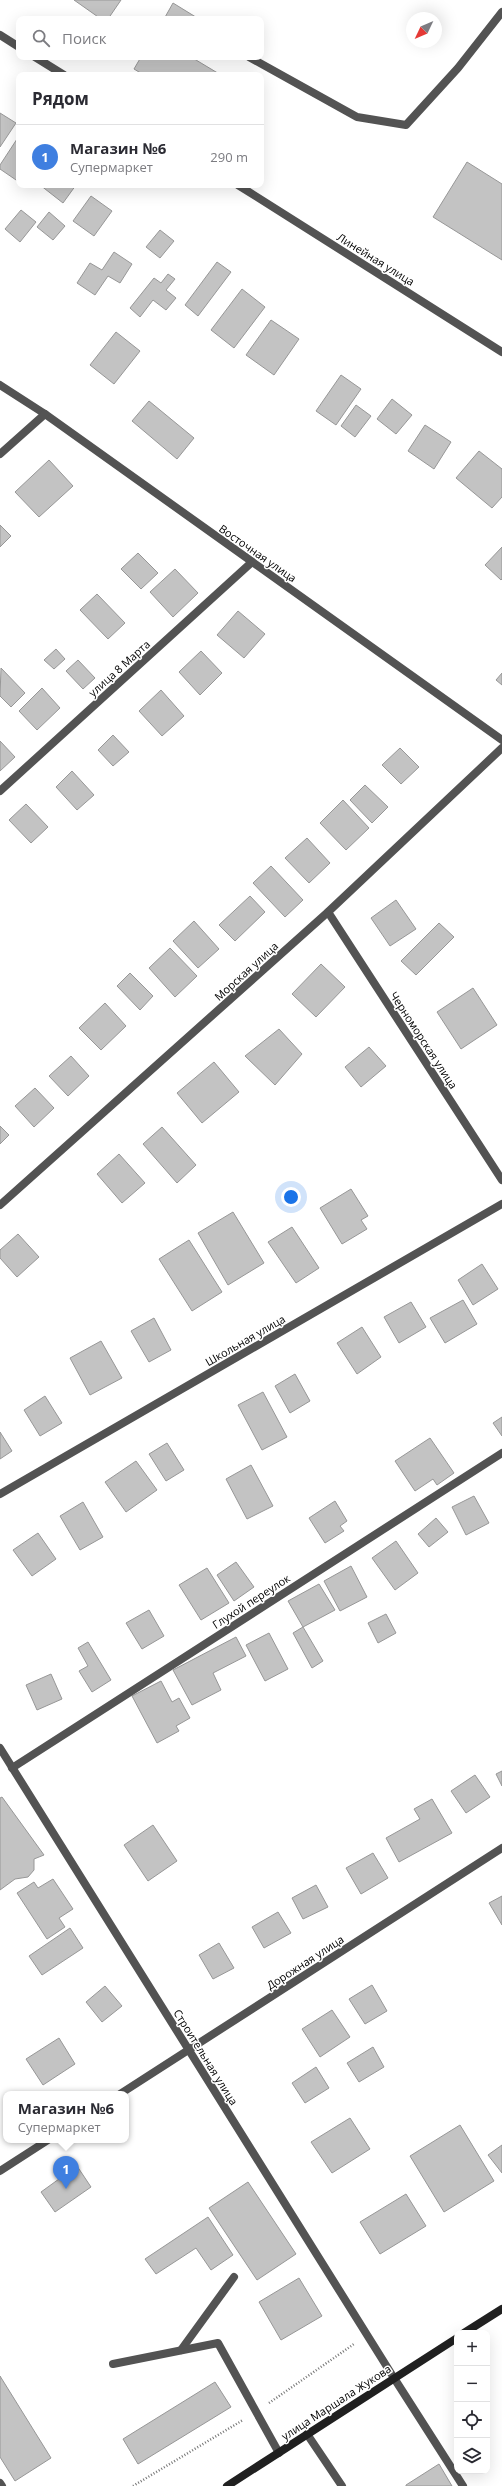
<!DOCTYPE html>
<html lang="ru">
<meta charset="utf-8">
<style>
:root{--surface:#fff;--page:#f2f2f3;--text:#2b2b33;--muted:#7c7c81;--line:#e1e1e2;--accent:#000}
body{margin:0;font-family:"Open Sans",sans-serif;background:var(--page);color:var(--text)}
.controls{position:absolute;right:12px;bottom:12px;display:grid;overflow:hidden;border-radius:8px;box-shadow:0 4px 16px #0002}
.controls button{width:36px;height:36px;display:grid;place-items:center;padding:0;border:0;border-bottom:1px solid var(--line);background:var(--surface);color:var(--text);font:20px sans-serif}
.compass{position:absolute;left:406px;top:12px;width:36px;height:36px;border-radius:50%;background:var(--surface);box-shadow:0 4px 16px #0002;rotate:226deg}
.you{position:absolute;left:291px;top:1197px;width:14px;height:14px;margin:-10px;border:3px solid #fff;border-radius:50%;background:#1a73e8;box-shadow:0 0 0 6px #1a73e833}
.badge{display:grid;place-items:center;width:26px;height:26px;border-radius:50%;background:var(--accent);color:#fff;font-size:13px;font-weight:700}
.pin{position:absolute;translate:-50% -33px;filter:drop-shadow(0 1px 2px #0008)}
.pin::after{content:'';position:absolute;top:21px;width:14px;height:12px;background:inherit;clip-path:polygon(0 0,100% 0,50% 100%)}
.popup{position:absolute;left:3px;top:2091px;width:126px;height:52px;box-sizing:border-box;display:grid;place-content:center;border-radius:8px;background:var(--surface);filter:drop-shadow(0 1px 3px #0005);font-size:13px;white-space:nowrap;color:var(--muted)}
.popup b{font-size:15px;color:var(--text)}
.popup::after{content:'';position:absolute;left:50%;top:100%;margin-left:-8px;border:8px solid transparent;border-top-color:var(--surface)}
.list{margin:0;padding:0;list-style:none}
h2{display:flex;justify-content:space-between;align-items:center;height:52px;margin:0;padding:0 16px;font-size:17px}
h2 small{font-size:13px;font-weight:400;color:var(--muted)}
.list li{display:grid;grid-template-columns:26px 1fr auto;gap:12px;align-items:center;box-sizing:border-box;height:64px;padding:0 16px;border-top:1px solid var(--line)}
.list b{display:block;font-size:15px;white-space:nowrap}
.list p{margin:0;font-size:13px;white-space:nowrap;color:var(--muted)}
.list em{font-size:13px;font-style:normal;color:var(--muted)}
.icon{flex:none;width:22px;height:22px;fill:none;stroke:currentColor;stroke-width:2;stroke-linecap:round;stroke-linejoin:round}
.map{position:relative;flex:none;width:502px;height:2486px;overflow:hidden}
.search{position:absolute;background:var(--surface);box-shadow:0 4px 16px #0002;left:16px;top:16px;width:248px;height:44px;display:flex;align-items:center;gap:10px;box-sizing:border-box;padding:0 14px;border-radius:8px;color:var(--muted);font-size:15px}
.panel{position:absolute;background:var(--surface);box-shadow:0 4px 16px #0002;left:16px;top:72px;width:248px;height:116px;border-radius:8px}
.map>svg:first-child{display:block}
.building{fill:#c3c3c3;stroke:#979797}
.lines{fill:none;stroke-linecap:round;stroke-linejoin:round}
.path{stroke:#757575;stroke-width:2.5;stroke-dasharray:1 2;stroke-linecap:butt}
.service{stroke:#535353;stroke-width:8}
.minor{stroke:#535353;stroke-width:8}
.secondary{stroke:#202020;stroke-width:8}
.labels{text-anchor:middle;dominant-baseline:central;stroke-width:3;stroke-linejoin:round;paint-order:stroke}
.street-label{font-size:11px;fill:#000;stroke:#fff}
</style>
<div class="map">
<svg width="502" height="2486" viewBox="0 0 502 2486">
<rect width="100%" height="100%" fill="#fff"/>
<g class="building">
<polygon points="74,0 121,0 108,19 101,19"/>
<polygon points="173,3 199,19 164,19"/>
<polygon points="141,57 191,57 221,75 144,75 134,69"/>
<polygon points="0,113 16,123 0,147"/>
<polygon points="19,136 19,182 0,169 0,165"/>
<polygon points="467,162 502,184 502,260 433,217"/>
<polygon points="40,185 76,185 63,203"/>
<polygon points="91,196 112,211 94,236 73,221"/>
<polygon points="21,210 36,222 20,242 5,229"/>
<polygon points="49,212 65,226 53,240 37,227"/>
<polygon points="160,230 174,241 160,258 146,247"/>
<polygon points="114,252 132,264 120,283 108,276 95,295 77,283 90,263 102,270"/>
<polygon points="217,262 231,272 198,316 185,305"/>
<polygon points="168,274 175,279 166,290 176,298 166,310 153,300 140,317 130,308 154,278 161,283"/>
<polygon points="242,289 265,307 234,348 211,330"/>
<polygon points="271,320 299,339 274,375 246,355"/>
<polygon points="116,332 140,351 114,384 90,365"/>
<polygon points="341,375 361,389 336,425 316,411"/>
<polygon points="392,399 412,415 396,434 377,419"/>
<polygon points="149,401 194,438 177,459 132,421"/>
<polygon points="356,405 371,416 355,437 341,426"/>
<polygon points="425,425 451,442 434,469 408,451"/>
<polygon points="479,451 502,469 502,497 492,508 456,478"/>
<polygon points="49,460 73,486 39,517 15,492"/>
<polygon points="0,525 11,536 0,547"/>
<polygon points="502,547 502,579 501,580 485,565"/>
<polygon points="138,553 158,573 141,589 121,569"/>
<polygon points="175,569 198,593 173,617 150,592"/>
<polygon points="97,594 125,623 108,639 80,610"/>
<polygon points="238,611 265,634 244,658 217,635"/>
<polygon points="56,649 65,659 54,669 44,660"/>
<polygon points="201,651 222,673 200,695 179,672"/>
<polygon points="78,660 95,678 83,689 66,671"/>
<polygon points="1,668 25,693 11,707 0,696"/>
<polygon points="502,673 502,685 496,680"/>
<polygon points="42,688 60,708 37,730 19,711"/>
<polygon points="161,690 184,716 162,736 139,711"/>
<polygon points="113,735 129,752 113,766 98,750"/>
<polygon points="0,741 15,757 0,771"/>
<polygon points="400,748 419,767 401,784 382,765"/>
<polygon points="72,771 94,795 77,810 56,787"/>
<polygon points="365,785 388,807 372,823 350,800"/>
<polygon points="343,800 369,828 346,850 320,823"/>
<polygon points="26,804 48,827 31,843 9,820"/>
<polygon points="307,838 330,863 309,883 285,858"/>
<polygon points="271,866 303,900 285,917 253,883"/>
<polygon points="250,896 265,912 235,941 219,925"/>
<polygon points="396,900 416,929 390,946 371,918"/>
<polygon points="194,921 219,949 198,968 173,941"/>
<polygon points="439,923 454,937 416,975 401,961"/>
<polygon points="170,948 197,976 175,997 149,968"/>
<polygon points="321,964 345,987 316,1017 292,994"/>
<polygon points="130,973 153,996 140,1010 117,986"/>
<polygon points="473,988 497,1025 461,1049 437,1012"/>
<polygon points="105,1003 126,1026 101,1050 79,1028"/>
<polygon points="279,1029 302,1054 275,1085 245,1056"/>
<polygon points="369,1047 386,1066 361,1087 345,1067"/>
<polygon points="71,1056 89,1076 68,1096 49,1076"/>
<polygon points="214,1062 239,1092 202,1123 177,1093"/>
<polygon points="35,1088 54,1108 34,1127 15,1106"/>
<polygon points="0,1126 9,1135 0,1144"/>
<polygon points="162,1127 196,1165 177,1183 143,1144"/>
<polygon points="119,1154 145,1183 122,1203 97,1174"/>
<polygon points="351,1189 368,1216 361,1220 367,1229 342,1244 320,1208"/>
<polygon points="233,1212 264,1263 228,1285 198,1233"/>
<polygon points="292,1227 319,1268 296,1283 268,1242"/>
<polygon points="18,1234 39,1257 17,1277 0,1258 0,1250"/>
<polygon points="189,1240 222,1292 192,1311 159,1259"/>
<polygon points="482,1264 498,1289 473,1305 458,1280"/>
<polygon points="463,1300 477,1324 445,1343 430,1318"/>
<polygon points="411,1302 426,1327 399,1343 384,1317"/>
<polygon points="154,1318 171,1350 149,1362 131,1331"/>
<polygon points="362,1327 381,1357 357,1374 337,1343"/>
<polygon points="101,1341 122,1378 90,1395 70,1358"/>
<polygon points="295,1374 310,1401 290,1413 275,1386"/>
<polygon points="263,1392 287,1437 262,1450 238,1405"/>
<polygon points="45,1396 62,1423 40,1436 24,1410"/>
<polygon points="502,1417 502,1436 493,1423"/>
<polygon points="0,1432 12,1451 0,1459"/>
<polygon points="430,1438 454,1473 437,1485 433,1479 415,1491 395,1461"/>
<polygon points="167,1443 184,1470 166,1481 149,1454"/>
<polygon points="136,1461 157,1490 126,1512 105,1482"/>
<polygon points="251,1465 273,1506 247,1519 226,1479"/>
<polygon points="474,1496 489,1523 466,1535 452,1507"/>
<polygon points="335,1501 347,1521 340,1526 344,1531 325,1543 309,1518"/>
<polygon points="83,1502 103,1537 80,1550 60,1516"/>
<polygon points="436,1518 448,1532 429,1547 418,1534"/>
<polygon points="38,1533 56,1559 32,1576 13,1550"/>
<polygon points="396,1541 418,1573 395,1590 372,1558"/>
<polygon points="236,1562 254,1587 234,1601 217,1575"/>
<polygon points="351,1566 367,1597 340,1611 324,1581"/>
<polygon points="207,1568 229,1603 201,1620 179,1585"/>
<polygon points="319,1584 335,1610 303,1627 288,1601"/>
<polygon points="149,1610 164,1636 142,1649 126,1623"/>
<polygon points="386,1614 396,1633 378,1643 368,1623"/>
<polygon points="303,1627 323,1661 312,1668 293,1633"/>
<polygon points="269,1633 288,1669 265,1681 246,1645"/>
<polygon points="236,1637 246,1656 213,1673 221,1690 192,1705 173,1670"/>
<polygon points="88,1642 111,1680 92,1692 79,1671 88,1666 78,1648"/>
<polygon points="51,1674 62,1699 37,1710 26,1685"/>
<polygon points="161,1681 172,1702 179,1698 190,1718 176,1726 179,1731 157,1743 132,1696"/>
<polygon points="502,1771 502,1786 496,1774"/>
<polygon points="475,1775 490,1797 466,1813 451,1791"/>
<polygon points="2,1797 44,1855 34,1859 34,1870 28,1877 15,1879 0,1890 0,1798"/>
<polygon points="432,1799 452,1833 399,1862 386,1838 420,1819 414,1809"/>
<polygon points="153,1825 177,1861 148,1881 124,1845"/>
<polygon points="373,1853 388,1878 361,1894 346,1868"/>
<polygon points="53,1879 73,1909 59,1918 65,1927 47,1939 17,1893 34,1882 38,1888"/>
<polygon points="316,1885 328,1907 303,1919 292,1898"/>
<polygon points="502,1896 502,1925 489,1903"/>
<polygon points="278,1912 291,1933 264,1948 252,1927"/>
<polygon points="70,1928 83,1948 42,1975 29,1956"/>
<polygon points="219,1943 234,1968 213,1979 199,1955"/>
<polygon points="372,1985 387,2011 365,2024 349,1999"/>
<polygon points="105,1986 122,2006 102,2022 86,2002"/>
<polygon points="332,2010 350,2037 320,2057 302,2029"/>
<polygon points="59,2038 75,2064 43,2085 26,2059"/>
<polygon points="373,2047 384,2067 359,2082 347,2063"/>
<polygon points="316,2067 329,2088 305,2103 292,2083"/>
<polygon points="350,2118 370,2149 332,2173 311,2142"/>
<polygon points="460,2125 494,2181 444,2212 410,2156"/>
<polygon points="502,2145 502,2173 488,2155"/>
<polygon points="77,2166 91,2187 55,2212 41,2192"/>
<polygon points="248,2182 296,2254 257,2280 209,2208"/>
<polygon points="406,2194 426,2226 380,2254 360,2222"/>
<polygon points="208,2217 233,2255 211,2270 196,2248 156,2274 145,2259"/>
<polygon points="299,2278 322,2316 281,2340 259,2302"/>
<polygon points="0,2376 51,2458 15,2481 0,2457"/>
<polygon points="215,2382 231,2407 138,2464 123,2439"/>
<polygon points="439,2464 452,2486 406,2486 406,2485"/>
</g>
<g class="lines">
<g class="path">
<polyline points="269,2403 354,2344"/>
<polyline points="133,2486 243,2420"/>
</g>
<g class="service">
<polyline points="249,57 357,117 406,125 458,68 502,12"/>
<polyline points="181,2350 234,2277"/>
<polyline points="113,2364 218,2343 279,2453"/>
<polyline points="394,2378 463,2486"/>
<polyline points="307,2434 342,2486"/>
</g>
<g class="minor">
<polyline points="0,35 19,47"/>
<polyline points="35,57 64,75"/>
<polyline points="238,185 502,352"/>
<polyline points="0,385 45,414 502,740"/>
<polyline points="0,454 45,414"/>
<polyline points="0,791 252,562"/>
<polyline points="328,912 502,1180"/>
<polyline points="0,1205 328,912 502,748"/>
<polyline points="0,1494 502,1204"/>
<polyline points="0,1748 394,2378"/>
<polyline points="12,1768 502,1453"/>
<polyline points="120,2094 502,1848"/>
<polyline points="0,2171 48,2140"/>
<polyline points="0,2483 2,2486"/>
</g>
<g class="secondary">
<polyline points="464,2333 502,2309"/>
<polyline points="227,2486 457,2338"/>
</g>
</g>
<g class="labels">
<g class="street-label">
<text transform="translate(376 259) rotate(32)">Линейная улица</text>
<text transform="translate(258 553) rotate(35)">Восточная улица</text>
<text transform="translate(119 668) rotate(-42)">улица 8 Марта</text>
<text transform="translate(246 971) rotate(-42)">Морская улица</text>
<text transform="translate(424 1040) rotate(57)">Черноморская улица</text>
<text transform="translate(245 1340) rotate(-30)">Школьная улица</text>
<text transform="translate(251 1601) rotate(-33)">Глухой переулок</text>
<text transform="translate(305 1962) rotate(-33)">Дорожная улица</text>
<text transform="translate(206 2057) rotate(58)">Строительная улица</text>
<text transform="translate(336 2402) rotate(-33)">улица Маршала Жукова</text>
</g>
</g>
</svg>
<div class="controls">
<button>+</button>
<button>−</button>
<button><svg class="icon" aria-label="locate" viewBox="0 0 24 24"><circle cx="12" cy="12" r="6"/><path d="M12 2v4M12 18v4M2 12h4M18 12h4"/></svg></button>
<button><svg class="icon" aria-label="layers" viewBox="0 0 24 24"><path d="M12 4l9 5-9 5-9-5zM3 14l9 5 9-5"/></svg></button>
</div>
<svg class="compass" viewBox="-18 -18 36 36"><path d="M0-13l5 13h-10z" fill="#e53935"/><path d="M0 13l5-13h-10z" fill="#7c7c81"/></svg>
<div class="you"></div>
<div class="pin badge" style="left:66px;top:2189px;background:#3f7fe0">1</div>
<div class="popup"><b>Магазин №6</b>Супермаркет</div>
<div class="search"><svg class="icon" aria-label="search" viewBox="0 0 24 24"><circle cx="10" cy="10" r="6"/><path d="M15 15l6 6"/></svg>Поиск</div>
<section class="panel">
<h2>Рядом<small></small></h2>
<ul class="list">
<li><span class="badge" style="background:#3f7fe0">1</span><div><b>Магазин №6</b><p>Супермаркет</p></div><em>290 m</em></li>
</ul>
</section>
</div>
